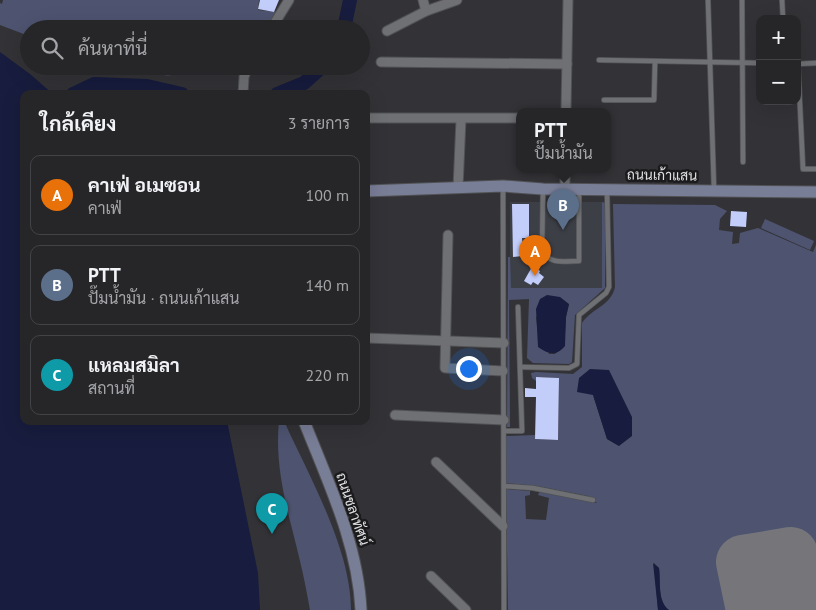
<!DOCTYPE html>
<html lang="th">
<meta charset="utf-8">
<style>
:root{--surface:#262629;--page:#323235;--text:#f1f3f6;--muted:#a4a5a8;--line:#424346;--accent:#95b2f1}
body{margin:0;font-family:"PT Sans",Sarabun,sans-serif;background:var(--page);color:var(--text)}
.controls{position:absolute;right:15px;top:15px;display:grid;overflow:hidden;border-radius:10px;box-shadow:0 5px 20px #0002}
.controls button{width:45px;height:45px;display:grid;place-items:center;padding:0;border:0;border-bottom:1px solid var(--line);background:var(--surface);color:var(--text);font:25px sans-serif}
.you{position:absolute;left:468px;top:368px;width:18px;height:18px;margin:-12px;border:4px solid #fff;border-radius:50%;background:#1a73e8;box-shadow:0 0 0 8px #1a73e833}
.badge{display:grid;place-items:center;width:32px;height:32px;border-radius:50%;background:var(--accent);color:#fff;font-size:16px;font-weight:700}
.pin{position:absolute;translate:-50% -41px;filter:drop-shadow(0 1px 2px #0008)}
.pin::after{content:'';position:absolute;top:26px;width:18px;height:15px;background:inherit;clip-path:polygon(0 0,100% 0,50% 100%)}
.popup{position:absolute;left:516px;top:108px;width:95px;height:65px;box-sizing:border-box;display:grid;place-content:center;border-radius:10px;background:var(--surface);filter:drop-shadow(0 1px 4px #0005);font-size:16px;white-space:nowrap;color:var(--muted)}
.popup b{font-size:19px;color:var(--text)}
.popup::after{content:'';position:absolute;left:50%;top:100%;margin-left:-10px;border:10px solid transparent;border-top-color:var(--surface)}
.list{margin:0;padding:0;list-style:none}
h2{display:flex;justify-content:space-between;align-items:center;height:65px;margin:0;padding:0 20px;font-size:21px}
h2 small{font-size:16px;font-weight:400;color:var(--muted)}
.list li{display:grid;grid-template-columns:32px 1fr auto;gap:15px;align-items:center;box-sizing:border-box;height:80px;margin:0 10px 10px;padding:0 10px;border:1px solid var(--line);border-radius:10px}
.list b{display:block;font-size:19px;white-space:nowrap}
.list p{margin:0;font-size:16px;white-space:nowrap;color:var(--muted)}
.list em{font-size:16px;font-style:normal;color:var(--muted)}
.icon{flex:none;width:28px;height:28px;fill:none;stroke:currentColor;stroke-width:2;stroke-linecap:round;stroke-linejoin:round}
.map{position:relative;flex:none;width:816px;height:610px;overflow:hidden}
.search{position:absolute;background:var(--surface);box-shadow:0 5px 20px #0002;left:20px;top:20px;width:350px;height:55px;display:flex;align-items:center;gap:12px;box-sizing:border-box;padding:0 18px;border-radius:28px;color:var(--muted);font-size:19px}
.panel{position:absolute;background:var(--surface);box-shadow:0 5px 20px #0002;left:20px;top:90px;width:350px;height:335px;border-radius:10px}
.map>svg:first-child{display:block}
.built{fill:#3d3f47}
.green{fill:#4e5470;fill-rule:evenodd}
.water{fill:#181c3e}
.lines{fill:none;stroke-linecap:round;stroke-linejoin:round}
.river{stroke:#181c3e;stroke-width:14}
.runway{stroke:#76767a;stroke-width:54}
.building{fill:#c3cdfa}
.lane-casing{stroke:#515255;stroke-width:6}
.street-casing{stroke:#515255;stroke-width:11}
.secondary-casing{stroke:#515255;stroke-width:13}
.lane{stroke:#6f7073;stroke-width:4.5}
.street{stroke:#6f7073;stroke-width:9}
.secondary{stroke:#797e97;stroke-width:11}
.labels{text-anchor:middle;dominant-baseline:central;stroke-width:5;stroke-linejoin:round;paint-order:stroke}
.street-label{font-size:14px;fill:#dfe0e2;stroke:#1b1b1d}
</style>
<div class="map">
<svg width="816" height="610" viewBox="0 0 816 610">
<rect width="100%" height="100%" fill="#333337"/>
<g class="built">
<polygon points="510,202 602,202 603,288 510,288"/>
<polygon points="816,479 816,610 731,610 706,491"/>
</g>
<g class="green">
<polygon points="3,0 259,0 258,10 277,12 272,20 255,21 253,29 29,29 29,36 0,25 0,3 2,4"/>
<path d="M130,66H167L179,72C162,82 154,67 142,69C139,70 136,72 134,73Z"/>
<path d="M602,202L605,203V288L575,315L572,362L569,364L533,363L527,358L529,299L509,300L510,427H507L508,257H510L511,288H602ZM569,304L566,317L564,346L555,354H549L537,326L536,317Z"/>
<path d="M613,204L715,205L727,211L720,219L719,230L733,232L732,244L739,243L740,233L758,228L813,252L816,245V610H811L797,548L736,558L747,610H669C657,601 661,582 659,568L654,563L658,610H508L506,489L530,491V495L525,496L526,519L546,520L549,498L538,495L540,491L597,503L588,496L537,486L506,483V436L535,435V439L558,440L559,378L536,377V381L532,378L531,373L536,372L573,374L582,367V323C592,308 611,306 615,287ZM593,395L619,446L607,439Z"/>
<polygon points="765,219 814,241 810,250 761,228"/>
<path d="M279,421H284C309,476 351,549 351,610H310C307,594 304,577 300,561C289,514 274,470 279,421Z"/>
</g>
<g class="water">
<polygon points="0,52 30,74 53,94 24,94 24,421 227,421 258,573 260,610 0,610"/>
<path d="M547,295L560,297L569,304L566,317L565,346C556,357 548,354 538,347L536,309L540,299Z"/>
<polygon points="590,369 609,370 632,417 632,436 619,446 607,439 593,395 577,392 579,378"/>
<path d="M653,563L659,568C661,582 657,601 669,610H658Z"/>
</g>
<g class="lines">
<g class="river">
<polyline points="344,29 350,0"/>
<polyline points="73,94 94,84 147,86 182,94"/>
<polyline points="277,94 304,83 323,66"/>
</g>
<polyline class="runway" points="753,610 743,562 791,554 803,610"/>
</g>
<g class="building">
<polygon points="260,0 279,0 274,12 258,9"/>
<polygon points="512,204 529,204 529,238 522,238 523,256 513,257"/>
<polygon points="731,211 747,212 746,227 730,226"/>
<polygon points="533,265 540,271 539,273 544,277 538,285 533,282 531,285 524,281"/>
<polygon points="536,377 559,378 558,440 535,439 536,397 525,397 525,388 536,389"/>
</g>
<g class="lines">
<g class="lane-casing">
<g id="lane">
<polyline points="708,0 714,189"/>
<polyline points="742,0 743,162"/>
<polyline points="782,0 783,19"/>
<polyline points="599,60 760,63"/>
<polyline points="797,64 816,63"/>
<polyline points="798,64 803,169 816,169"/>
<polyline points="604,100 654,100 655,62"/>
<polyline points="503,186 504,610"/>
<path d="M543,190L542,250C549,265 564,261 579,261V190"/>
<polyline points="520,367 569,368 577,364 579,315 606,293 609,287 607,191"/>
<polyline points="504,431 522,431 518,307"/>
<polyline points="504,486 533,488 593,500"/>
</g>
</g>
<g class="street-casing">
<g id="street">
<polyline points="423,0 426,11"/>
<polyline points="271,29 289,0"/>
<polyline points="387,31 426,11 457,0"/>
<polyline points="381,62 567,64"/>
<polyline points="243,94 244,77 248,66"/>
<polyline points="566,111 568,0"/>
<polyline points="366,118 519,118"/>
<polyline points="458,188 461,119"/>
<polyline points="565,189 565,169"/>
<polyline points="448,235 445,368 503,371"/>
<polyline points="366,338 504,343"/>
<polyline points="395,415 504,420"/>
<polyline points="436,462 503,526"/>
<polyline points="431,576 466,610"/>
</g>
</g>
<g class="secondary-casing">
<g id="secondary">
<polyline points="366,191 503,186 543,189 816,192"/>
<path d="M304,421C328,482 358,544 361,610"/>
</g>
</g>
<use href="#lane" class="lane"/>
<use href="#street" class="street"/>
<use href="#secondary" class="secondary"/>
</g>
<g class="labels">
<g class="street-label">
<text transform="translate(662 175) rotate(1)">ถนนเก้าแสน</text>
<text transform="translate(353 509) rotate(71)">ถนนชลาทัศน์</text>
</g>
</g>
</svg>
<div class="controls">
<button>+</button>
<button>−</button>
</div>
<div class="you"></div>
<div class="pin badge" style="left:535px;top:276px;background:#e8710a">A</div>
<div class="pin badge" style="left:563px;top:230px;background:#5c6f8a">B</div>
<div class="popup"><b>PTT</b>ปั๊มน้ำมัน</div>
<div class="pin badge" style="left:272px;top:534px;background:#0f9aa8">C</div>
<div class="search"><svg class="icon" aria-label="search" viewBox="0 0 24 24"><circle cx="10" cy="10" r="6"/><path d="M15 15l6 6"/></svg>ค้นหาที่นี่</div>
<section class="panel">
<h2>ใกล้เคียง<small>3 รายการ</small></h2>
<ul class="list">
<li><span class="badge" style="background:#e8710a">A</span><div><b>คาเฟ่ อเมซอน</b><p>คาเฟ่</p></div><em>100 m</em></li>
<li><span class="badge" style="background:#5c6f8a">B</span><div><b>PTT</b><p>ปั๊มน้ำมัน · ถนนเก้าแสน</p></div><em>140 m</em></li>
<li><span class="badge" style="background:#0f9aa8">C</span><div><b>แหลมสมิลา</b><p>สถานที่</p></div><em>220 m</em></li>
</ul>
</section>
</div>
